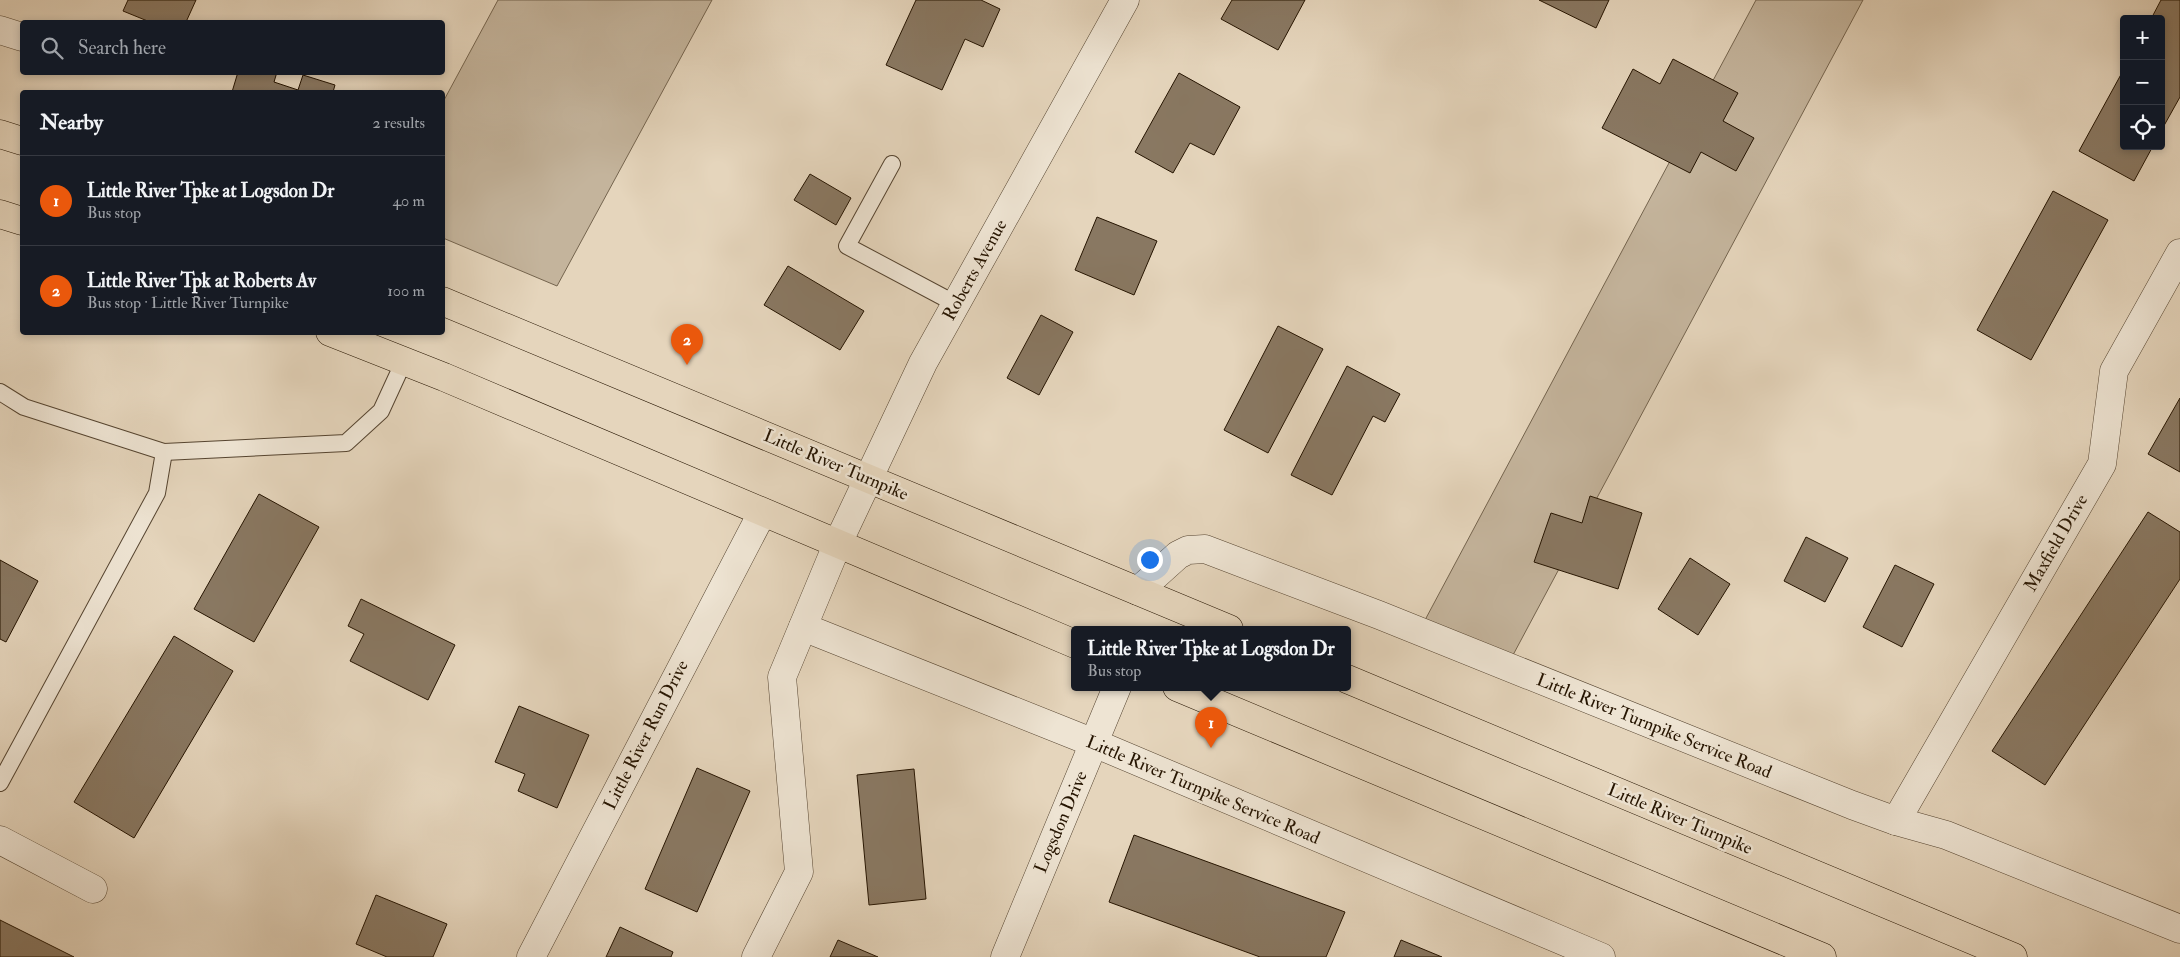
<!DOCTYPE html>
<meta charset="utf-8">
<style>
:root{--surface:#171b24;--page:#242831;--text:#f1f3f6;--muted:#9ea1a6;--line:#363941;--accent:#ea580c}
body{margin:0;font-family:"IM FELL Double Pica",serif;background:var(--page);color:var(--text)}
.controls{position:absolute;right:15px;top:15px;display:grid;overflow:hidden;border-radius:5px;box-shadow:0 2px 8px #0003}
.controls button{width:45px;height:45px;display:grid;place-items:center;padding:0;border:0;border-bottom:1px solid var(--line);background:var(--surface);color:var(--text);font:25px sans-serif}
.you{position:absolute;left:1149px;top:559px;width:18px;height:18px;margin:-12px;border:4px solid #fff;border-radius:50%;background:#1a73e8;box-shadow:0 0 0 8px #1a73e833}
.badge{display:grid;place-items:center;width:32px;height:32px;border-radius:50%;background:var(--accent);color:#fff;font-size:16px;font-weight:700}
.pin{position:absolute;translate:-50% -41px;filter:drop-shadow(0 1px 2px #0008)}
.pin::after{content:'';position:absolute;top:26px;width:18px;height:15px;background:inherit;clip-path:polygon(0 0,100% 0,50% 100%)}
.popup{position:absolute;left:1071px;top:626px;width:280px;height:65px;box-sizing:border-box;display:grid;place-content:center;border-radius:5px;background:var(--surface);filter:drop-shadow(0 1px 4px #0005);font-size:16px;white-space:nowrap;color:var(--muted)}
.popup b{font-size:19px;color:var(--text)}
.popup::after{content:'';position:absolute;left:50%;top:100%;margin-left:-10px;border:10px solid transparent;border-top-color:var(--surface)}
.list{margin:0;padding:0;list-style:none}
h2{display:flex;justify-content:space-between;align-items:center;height:65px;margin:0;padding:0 20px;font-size:21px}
h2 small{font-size:16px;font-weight:400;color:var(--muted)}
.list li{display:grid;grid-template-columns:32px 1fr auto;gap:15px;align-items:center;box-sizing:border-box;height:90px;padding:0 20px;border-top:1px solid var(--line)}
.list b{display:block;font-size:19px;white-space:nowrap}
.list p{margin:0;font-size:16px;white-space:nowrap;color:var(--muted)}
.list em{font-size:16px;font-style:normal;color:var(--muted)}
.icon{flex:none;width:28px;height:28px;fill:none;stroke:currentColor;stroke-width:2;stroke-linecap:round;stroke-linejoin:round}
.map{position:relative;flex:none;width:2180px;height:957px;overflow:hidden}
.search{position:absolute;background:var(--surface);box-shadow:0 2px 8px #0003;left:20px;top:20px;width:425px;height:55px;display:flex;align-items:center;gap:12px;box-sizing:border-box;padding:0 18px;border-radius:5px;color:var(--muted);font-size:19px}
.panel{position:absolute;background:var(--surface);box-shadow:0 2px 8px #0003;left:20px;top:90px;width:425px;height:245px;border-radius:5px}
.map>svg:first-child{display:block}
.green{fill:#c4b49c;stroke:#74644e}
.building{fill:#897862;stroke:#251401}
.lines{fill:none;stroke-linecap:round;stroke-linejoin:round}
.service-casing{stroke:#554430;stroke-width:18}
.minor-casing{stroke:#554430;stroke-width:29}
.primary-casing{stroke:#251401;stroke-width:29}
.service{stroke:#eee4d3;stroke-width:16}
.minor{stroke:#eee4d3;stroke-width:28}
.primary{stroke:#e5d5bc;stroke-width:28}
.labels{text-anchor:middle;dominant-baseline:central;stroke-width:5;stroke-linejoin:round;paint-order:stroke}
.street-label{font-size:18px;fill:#251401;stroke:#eee4d3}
</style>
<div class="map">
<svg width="2180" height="957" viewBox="0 0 2180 957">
<rect width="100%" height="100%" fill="#e5d5bc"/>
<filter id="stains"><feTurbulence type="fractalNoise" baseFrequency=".004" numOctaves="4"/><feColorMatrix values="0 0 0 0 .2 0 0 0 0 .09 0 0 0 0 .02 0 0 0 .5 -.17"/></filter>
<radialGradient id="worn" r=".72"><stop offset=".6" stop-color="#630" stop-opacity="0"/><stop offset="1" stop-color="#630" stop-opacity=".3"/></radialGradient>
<g class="green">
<polygon points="498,0 712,0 557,286 443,238 443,102"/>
<polygon points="1756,0 1863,0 1505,670 1417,635"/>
</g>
<g class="building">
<polygon points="128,0 196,0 186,22 150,22 123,11"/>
<polygon points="916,0 981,0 1000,9 983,47 965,39 942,90 886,65"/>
<polygon points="1232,0 1305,0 1278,50 1221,19"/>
<polygon points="1539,0 1609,0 1596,28"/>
<polygon points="2161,0 2180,0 2180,97 2161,131 2161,19 2151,19"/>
<polygon points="1673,59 1738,93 1723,121 1754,138 1736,171 1701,152 1690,173 1602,128 1633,69 1660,84"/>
<polygon points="2124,69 2124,146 2153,146 2134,181 2079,151"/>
<polygon points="238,72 277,72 274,82 298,90 303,75 335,85 333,92 232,92"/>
<polygon points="1179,73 1240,107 1214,155 1190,143 1173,173 1135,152"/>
<polygon points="810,174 851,198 836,225 794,200"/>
<polygon points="2053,191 2108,220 2031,360 1977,330"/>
<polygon points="1097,217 1157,241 1134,295 1075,270"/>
<polygon points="788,266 864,311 840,350 764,305"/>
<polygon points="1041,315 1073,332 1039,395 1007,378"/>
<polygon points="1278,326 1323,349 1268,453 1224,430"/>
<polygon points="1347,366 1400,394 1385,422 1373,416 1332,495 1291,475"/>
<polygon points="2180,398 2180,472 2148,454"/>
<polygon points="259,494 319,527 254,642 194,609"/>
<polygon points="1590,496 1642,513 1618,589 1534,562 1551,513 1582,523"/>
<polygon points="2148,512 2180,532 2180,579 2045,785 1992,751"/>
<polygon points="1806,537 1848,558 1825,602 1784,581"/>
<polygon points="1690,558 1730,584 1698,635 1658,609"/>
<polygon points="0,560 38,581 6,642 0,639"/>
<polygon points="1895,565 1934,584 1902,647 1863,627"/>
<polygon points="361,599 455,645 428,700 350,661 364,634 348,626"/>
<polygon points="174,636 233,671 134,838 74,802"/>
<polygon points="519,706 589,735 557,808 518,791 525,774 495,762"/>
<polygon points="697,768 750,791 697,912 645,889"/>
<polygon points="914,769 926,899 869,905 857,775"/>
<polygon points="1134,835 1345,912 1326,957 1260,957 1109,902"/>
<polygon points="376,895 447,924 433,957 387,957 356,944"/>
<polygon points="0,920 74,957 0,957"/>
<polygon points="620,927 673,952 671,957 606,957"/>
<polygon points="838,940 878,957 830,957"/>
<polygon points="1401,940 1442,957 1394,957"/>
</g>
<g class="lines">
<g class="service-casing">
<g id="service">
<polyline points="892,164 847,246 956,304"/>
<polyline points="0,392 24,407 164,452 157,493 0,783"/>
<polyline points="164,452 346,443 381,411 404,361"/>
</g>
</g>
<g class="minor-casing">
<g id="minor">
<polyline points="0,30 22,37"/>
<polyline points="1138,591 1178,555 1188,550 1205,549 1379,615 1852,805 1896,821 1946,835 2180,929"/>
<polyline points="803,627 1094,743 1601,957"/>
<polyline points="1896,821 2102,464 2114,371 2180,253"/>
<polyline points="0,840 93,889"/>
<polyline points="531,957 762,513"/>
<polyline points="756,957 799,872 782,677 837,545 923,363 1125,0"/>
<polyline points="1005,957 1117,687"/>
</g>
</g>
<g class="primary-casing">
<g id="primary">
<polyline points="0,134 22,141"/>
<polyline points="0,214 22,221"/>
<polyline points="442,301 1229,629"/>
<polyline points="330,332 444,377 1075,644"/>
<polyline points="1347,679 2013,957"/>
<polyline points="1177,687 1822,957"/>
</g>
</g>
<use href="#service" class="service"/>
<use href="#minor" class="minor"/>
<use href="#primary" class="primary"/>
</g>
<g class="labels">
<g class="street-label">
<text transform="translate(975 270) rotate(-61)">Roberts Avenue</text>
<text transform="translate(836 465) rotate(23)">Little River Turnpike</text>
<text transform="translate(2056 543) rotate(-60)">Maxfield Drive</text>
<text transform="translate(1654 726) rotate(22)">Little River Turnpike Service Road</text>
<text transform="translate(646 735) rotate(-63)">Little River Run Drive</text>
<text transform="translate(1203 790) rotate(23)">Little River Turnpike Service Road</text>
<text transform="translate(1680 819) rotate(23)">Little River Turnpike</text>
<text transform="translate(1061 822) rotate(-67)">Logsdon Drive</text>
</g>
</g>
<rect width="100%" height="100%" filter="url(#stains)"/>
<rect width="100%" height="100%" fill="url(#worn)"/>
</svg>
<div class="controls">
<button>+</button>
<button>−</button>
<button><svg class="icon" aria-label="locate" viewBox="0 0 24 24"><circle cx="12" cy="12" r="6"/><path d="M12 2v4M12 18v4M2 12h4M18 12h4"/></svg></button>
</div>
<div class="you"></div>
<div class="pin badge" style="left:1211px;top:748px">1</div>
<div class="popup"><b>Little River Tpke at Logsdon Dr</b>Bus stop</div>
<div class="pin badge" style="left:687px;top:365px">2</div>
<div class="search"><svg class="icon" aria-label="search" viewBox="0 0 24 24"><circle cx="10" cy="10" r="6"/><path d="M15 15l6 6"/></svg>Search here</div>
<section class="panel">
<h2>Nearby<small>2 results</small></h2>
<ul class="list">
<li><span class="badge">1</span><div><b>Little River Tpke at Logsdon Dr</b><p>Bus stop</p></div><em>40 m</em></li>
<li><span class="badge">2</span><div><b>Little River Tpk at Roberts Av</b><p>Bus stop · Little River Turnpike</p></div><em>100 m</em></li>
</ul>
</section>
</div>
